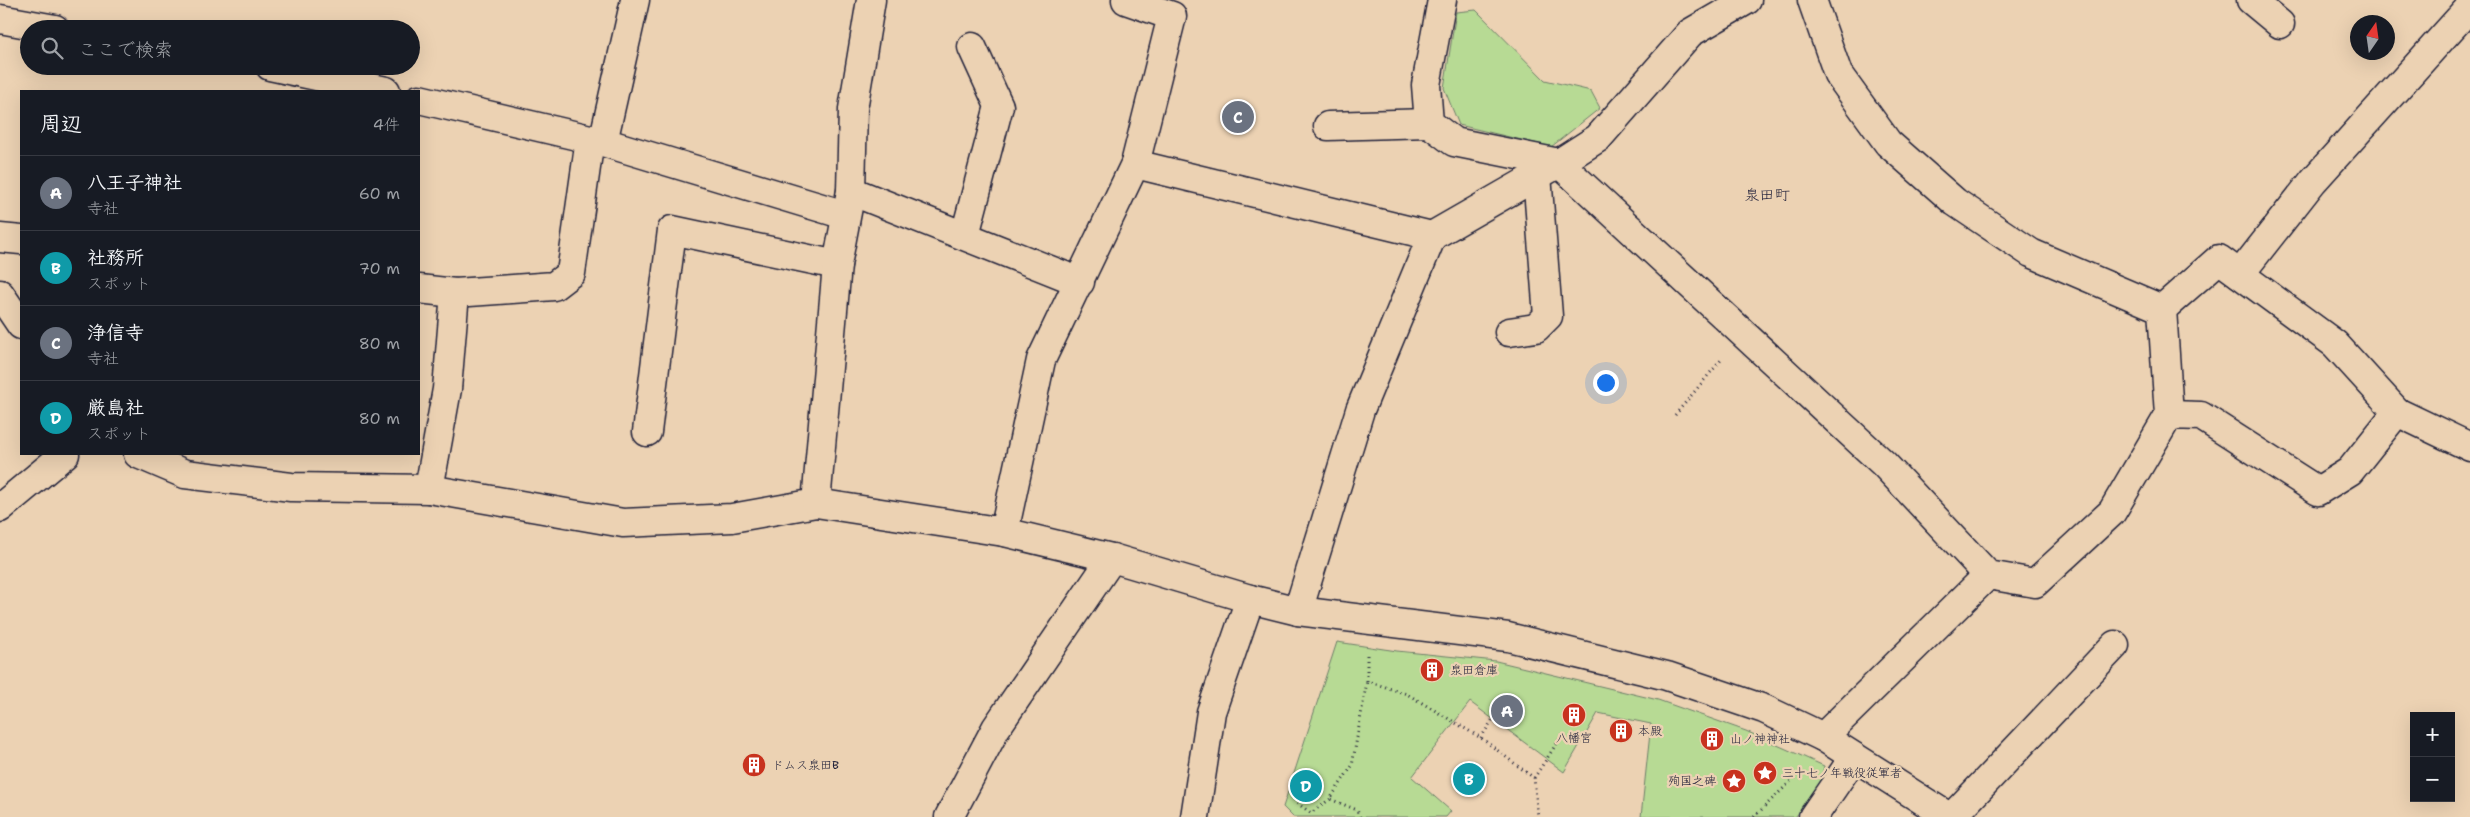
<!DOCTYPE html>
<html lang="ja">
<meta charset="utf-8">
<style>
:root{--surface:#171b24;--page:#242831;--text:#f1f3f6;--muted:#9ea1a6;--line:#363941;--accent:#b45309}
body{margin:0;font-family:"Shantell Sans","Klee One",sans-serif;background:var(--page);color:var(--text)}
.controls{position:absolute;right:15px;bottom:15px;display:grid;overflow:hidden;border-radius:0px;box-shadow:0 5px 20px #0002}
.controls button{width:45px;height:45px;display:grid;place-items:center;padding:0;border:0;border-bottom:1px solid var(--line);background:var(--surface);color:var(--text);font:25px sans-serif}
.compass{position:absolute;left:2350px;top:15px;width:45px;height:45px;border-radius:50%;background:var(--surface);box-shadow:0 5px 20px #0002;rotate:13deg}
.you{position:absolute;left:1605px;top:382px;width:18px;height:18px;margin:-12px;border:4px solid #fff;border-radius:50%;background:#1a73e8;box-shadow:0 0 0 8px #1a73e833}
.badge{display:grid;place-items:center;width:32px;height:32px;border-radius:50%;background:var(--accent);color:#fff;font-size:16px;font-weight:700}
.pin{position:absolute;translate:-50% -50%;border:2px solid #fff;box-shadow:0 1px 5px #0006}
.list{margin:0;padding:0;list-style:none}
h2{display:flex;justify-content:space-between;align-items:center;height:65px;margin:0;padding:0 20px;font-size:21px}
h2 small{font-size:16px;font-weight:400;color:var(--muted)}
.list li{display:grid;grid-template-columns:32px 1fr auto;gap:15px;align-items:center;box-sizing:border-box;height:75px;padding:0 20px;border-top:1px solid var(--line)}
.list b{display:block;font-size:19px;white-space:nowrap}
.list p{margin:0;font-size:16px;white-space:nowrap;color:var(--muted)}
.list em{font-size:16px;font-style:normal;color:var(--muted)}
.icon{flex:none;width:28px;height:28px;fill:none;stroke:currentColor;stroke-width:2;stroke-linecap:round;stroke-linejoin:round}
.map{position:relative;flex:none;width:2470px;height:817px;overflow:hidden}
.search{position:absolute;background:var(--surface);box-shadow:0 5px 20px #0002;left:20px;top:20px;width:400px;height:55px;display:flex;align-items:center;gap:12px;box-sizing:border-box;padding:0 18px;border-radius:28px;color:var(--muted);font-size:19px}
.panel{position:absolute;background:var(--surface);box-shadow:0 5px 20px #0002;left:20px;top:90px;width:400px;height:365px;border-radius:0px}
.map>svg:first-child{display:block}
.green{fill:#b7da94;stroke:#6c7e68}
.lines{fill:none;stroke-linecap:round;stroke-linejoin:round}
.minor-casing{stroke:#22223b;stroke-width:31}
.path{stroke:#22223b;stroke-width:3;stroke-dasharray:1 4;stroke-linecap:butt}
.minor{stroke:#ecd2b3;stroke-width:28}
.labels{text-anchor:middle;dominant-baseline:central;stroke-width:4.5;stroke-linejoin:round;paint-order:stroke}
.poi-label{font-size:12px;fill:#22223b;stroke:#ecd2b3;text-anchor:start}
.quarter-label{font-size:15px;fill:#22223b;stroke:#ecd2b3}
</style>
<div class="map">
<svg width="2470" height="817" viewBox="0 0 2470 817">
<rect width="100%" height="100%" fill="#ecd2b3"/>
<filter id="ink" filterUnits="userSpaceOnUse"><feTurbulence type="fractalNoise" baseFrequency=".02" numOctaves="2"/><feDisplacementMap in="SourceGraphic" scale="10" xChannelSelector="R" yChannelSelector="G"/><feConvolveMatrix kernelMatrix="1 2 1 2 8 2 1 2 1" color-interpolation-filters="sRGB"/></filter>
<g filter="url(#ink)">
<g class="green">
<polygon points="1476,10 1545,80 1591,91 1600,108 1551,147 1459,125 1444,88 1456,12"/>
<polygon points="1337,642 1397,651 1496,661 1658,700 1746,731 1824,766 1820,789 1795,817 1641,817 1651,724 1598,713 1564,772 1470,702 1412,777 1451,811 1446,817 1293,817 1283,807"/>
</g>
<g class="lines">
<g class="minor-casing">
<g id="minor">
<polyline points="1126,0 1172,16 1135,164 1432,236"/>
<polyline points="1442,0 1426,85 1429,123 1454,142 1559,163 1884,464 1988,575"/>
<polyline points="1812,0 1838,74 1888,143 1955,202 2031,253 2162,309 2169,415"/>
<polyline points="2251,0 2280,24"/>
<polyline points="0,19 55,29"/>
<polyline points="270,66 386,91"/>
<polyline points="419,99 603,142 845,215"/>
<polyline points="1328,126 1429,123"/>
<polyline points="603,142 635,0"/>
<polyline points="851,191 1080,282"/>
<polyline points="965,235 999,106 972,47"/>
<polyline points="0,238 21,240"/>
<polyline points="2240,274 2313,181 2470,7"/>
<polyline points="419,289 455,293 554,286 571,273 590,139"/>
<polyline points="0,294 21,325"/>
<polyline points="2162,309 2219,259 2335,344 2397,412"/>
<polyline points="1509,332 1536,328 1548,316 1537,175"/>
<polyline points="647,432 672,230 837,265"/>
<polyline points="138,454 185,474 291,487 429,489 623,523 732,518 816,503 837,265 851,191 853,109 871,0"/>
<polyline points="429,489 447,389 455,293"/>
<polyline points="816,503 1004,532 1112,558 1250,599 1298,611 1508,637 1667,676 1764,709 1823,737 1949,817"/>
<polyline points="0,508 65,454"/>
<polyline points="1004,532 1041,360 1135,164"/>
<polyline points="1298,611 1360,410 1432,236 1559,163 1598,138 1690,33 1747,0"/>
<polyline points="1823,737 1988,575 2035,583 2112,512 2169,415 2201,416 2318,491 2350,471 2397,412 2470,447"/>
<polyline points="949,817 996,728 1112,558"/>
<polyline points="1195,817 1211,712 1250,599"/>
<polyline points="1813,817 1854,757"/>
<polyline points="1952,817 2115,645"/>
</g>
</g>
<g class="path">
<polyline points="1675,415 1721,360"/>
<polyline points="1367,655 1367,681 1407,694 1481,738 1534,778 1538,817"/>
<polyline points="1481,738 1503,703"/>
<polyline points="1534,778 1563,734"/>
<polyline points="1297,803 1311,813 1330,799"/>
<polyline points="1360,817 1357,810 1330,799 1352,766 1367,681"/>
<polyline points="1754,817 1795,777"/>
</g>
<use href="#minor" class="minor"/>
</g>
</g>
<defs>
<g id="building-disc" transform="scale(1.25)"><circle r="9.5" fill="#c8321e" stroke="#ecd2b3"/><path d="M-4-6H4V6H1V3H-1V6H-4ZM-2.5-4.3h1.7v1.8h-1.7ZM.8-4.3h1.7v1.8H.8ZM-2.5-1h1.7V.8h-1.7ZM.8-1h1.7V.8H.8Z" fill="#fff"/></g>
<g id="sight-disc" transform="scale(1.25)"><circle r="9.5" fill="#c8321e" stroke="#ecd2b3"/><path d="M0-6L1.8-2.2L6-1.7L2.9 1.2L3.7 5.4L0 3.3L-3.7 5.4L-2.9 1.2L-6-1.7L-1.8-2.2Z" fill="#fff"/></g>
</defs>
<g fill-rule="evenodd">
<use href="#building-disc" x="1432" y="670"/>
<use href="#building-disc" x="1574" y="715"/>
<use href="#building-disc" x="1621" y="731"/>
<use href="#building-disc" x="1712" y="739"/>
<use href="#building-disc" x="754" y="765"/>
<use href="#sight-disc" x="1765" y="773"/>
<use href="#sight-disc" x="1734" y="781"/>
</g>
<g class="labels">
<g class="poi-label">
<text x="1450" y="670">泉田倉庫</text>
<text x="1638" y="731">本殿</text>
<text x="1574" y="738" text-anchor="middle">八幡宮</text>
<text x="1730" y="739">山ノ神神社</text>
<text x="772" y="765">ドムス泉田B</text>
<text x="1782" y="773">三十七ノ年戦役従軍者</text>
<text x="1716" y="781" text-anchor="end">殉国之碑</text>
</g>
<g class="quarter-label">
<text x="1767" y="195">泉田町</text>
</g>
</g>
</svg>
<div class="controls">
<button>+</button>
<button>−</button>
</div>
<svg class="compass" viewBox="-18 -18 36 36"><path d="M0-13l5 13h-10z" fill="#e53935"/><path d="M0 13l5-13h-10z" fill="#9ea1a6"/></svg>
<div class="you"></div>
<div class="pin badge" style="left:1507px;top:711px;background:#6b7280">A</div>
<div class="pin badge" style="left:1469px;top:779px;background:#0f9aa8">B</div>
<div class="pin badge" style="left:1238px;top:117px;background:#6b7280">C</div>
<div class="pin badge" style="left:1306px;top:786px;background:#0f9aa8">D</div>
<div class="search"><svg class="icon" aria-label="search" viewBox="0 0 24 24"><circle cx="10" cy="10" r="6"/><path d="M15 15l6 6"/></svg>ここで検索</div>
<section class="panel">
<h2>周辺<small>4件</small></h2>
<ul class="list">
<li><span class="badge" style="background:#6b7280">A</span><div><b>八王子神社</b><p>寺社</p></div><em>60 m</em></li>
<li><span class="badge" style="background:#0f9aa8">B</span><div><b>社務所</b><p>スポット</p></div><em>70 m</em></li>
<li><span class="badge" style="background:#6b7280">C</span><div><b>浄信寺</b><p>寺社</p></div><em>80 m</em></li>
<li><span class="badge" style="background:#0f9aa8">D</span><div><b>厳島社</b><p>スポット</p></div><em>80 m</em></li>
</ul>
</section>
</div>
